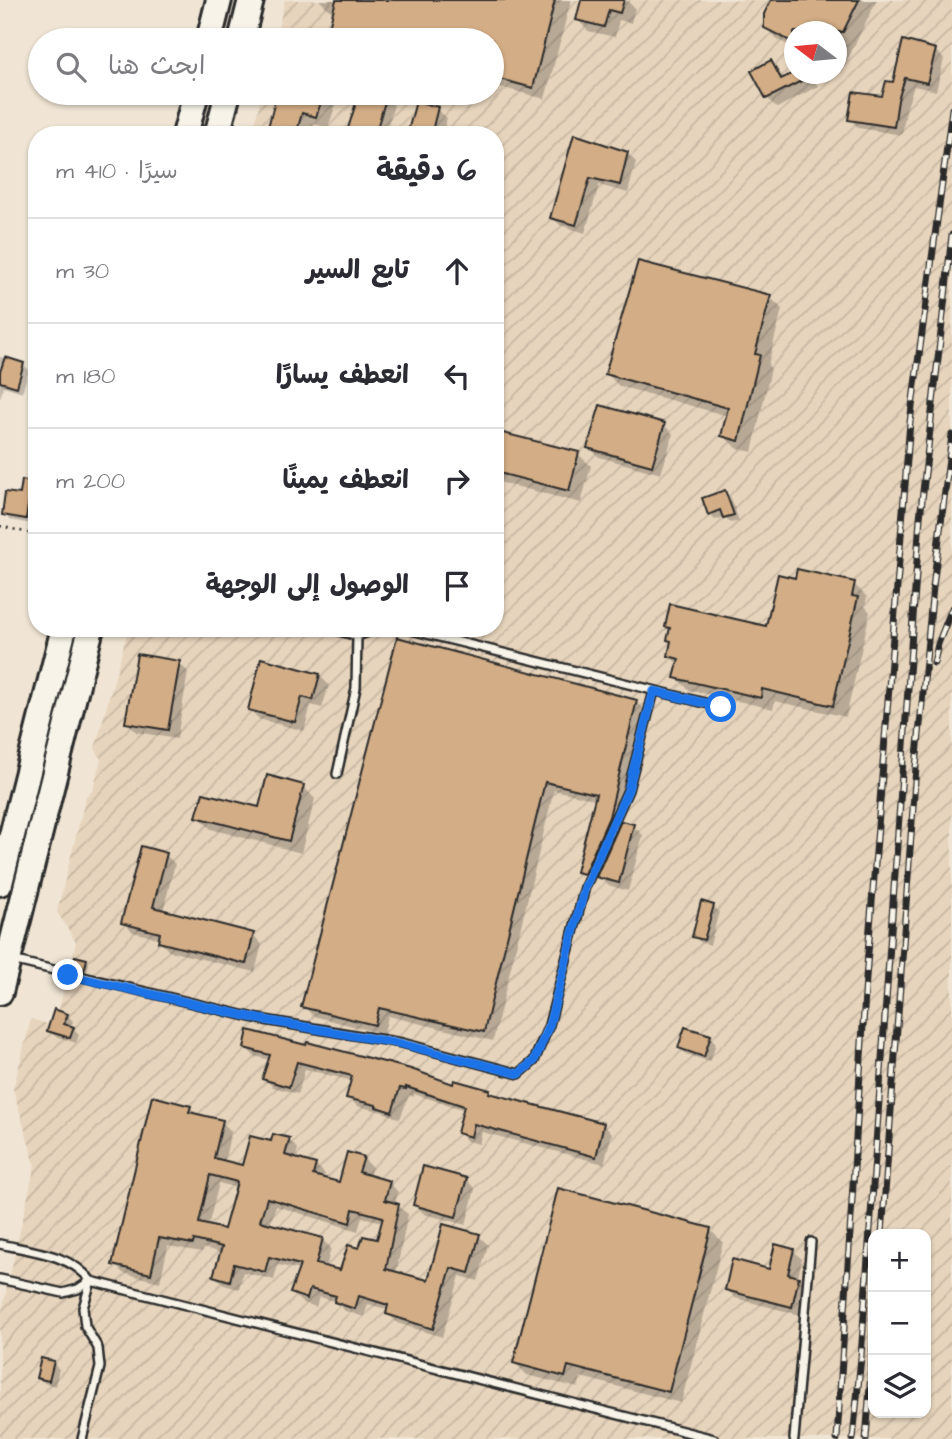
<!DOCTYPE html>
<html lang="ar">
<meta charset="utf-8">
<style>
:root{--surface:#fff;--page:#f7f7f7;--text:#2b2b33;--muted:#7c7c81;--line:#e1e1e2}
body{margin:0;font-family:"Architects Daughter","Playpen Sans Arabic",sans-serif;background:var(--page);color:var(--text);direction:rtl}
.controls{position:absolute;right:21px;bottom:21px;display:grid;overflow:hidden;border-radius:14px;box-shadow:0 2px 5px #0004}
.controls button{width:63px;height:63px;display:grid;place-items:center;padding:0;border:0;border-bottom:2px solid var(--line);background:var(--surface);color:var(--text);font:35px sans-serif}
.compass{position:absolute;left:784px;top:21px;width:63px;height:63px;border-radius:50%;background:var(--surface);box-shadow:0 2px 5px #0004;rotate:286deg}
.stop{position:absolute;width:21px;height:21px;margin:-16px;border:5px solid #1a73e8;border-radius:50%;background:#fff}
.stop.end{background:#1a73e8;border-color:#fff;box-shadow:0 2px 7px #0008}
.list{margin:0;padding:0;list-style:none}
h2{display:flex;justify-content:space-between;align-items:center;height:91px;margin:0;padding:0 28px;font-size:30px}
h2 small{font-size:23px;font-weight:400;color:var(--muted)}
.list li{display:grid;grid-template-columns:46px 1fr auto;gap:21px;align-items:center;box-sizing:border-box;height:105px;padding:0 28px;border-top:2px solid var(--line)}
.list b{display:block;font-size:26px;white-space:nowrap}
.list em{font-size:23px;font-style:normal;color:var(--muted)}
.icon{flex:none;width:38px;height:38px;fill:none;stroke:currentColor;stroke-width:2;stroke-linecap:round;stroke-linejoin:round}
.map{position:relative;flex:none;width:952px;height:1439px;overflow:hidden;direction:ltr}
.search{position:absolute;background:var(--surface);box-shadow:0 2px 5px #0004;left:28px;top:28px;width:476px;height:77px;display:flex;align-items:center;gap:18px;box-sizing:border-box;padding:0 24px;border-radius:38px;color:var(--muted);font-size:26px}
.panel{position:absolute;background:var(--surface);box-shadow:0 2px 5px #0004;left:28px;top:126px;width:476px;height:511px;border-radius:28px;direction:rtl}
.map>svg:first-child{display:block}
.industrial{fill:url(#industrial-furrows);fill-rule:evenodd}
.shadow{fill:#0003;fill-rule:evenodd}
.building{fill:#d3ad85;stroke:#2b2b2b;stroke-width:2;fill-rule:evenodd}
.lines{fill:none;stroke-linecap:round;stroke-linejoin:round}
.service-casing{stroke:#2b2b2b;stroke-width:12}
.trunk-casing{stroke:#2b2b2b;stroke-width:30}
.path{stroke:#2b2b2b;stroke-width:2.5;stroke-dasharray:2 5;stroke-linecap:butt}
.service{stroke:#f7f3e8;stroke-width:7}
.trunk{stroke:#f7f3e8;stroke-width:24}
.rail-casing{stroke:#2b2b2b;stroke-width:7}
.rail{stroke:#f7f3e8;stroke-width:4.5;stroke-dasharray:13;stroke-linecap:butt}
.route{stroke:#1a73e8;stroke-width:9}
</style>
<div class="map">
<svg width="952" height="1439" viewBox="0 0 952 1439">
<defs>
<pattern id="industrial-furrows" width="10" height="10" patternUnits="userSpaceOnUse" patternTransform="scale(1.75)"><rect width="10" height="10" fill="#e7d4bc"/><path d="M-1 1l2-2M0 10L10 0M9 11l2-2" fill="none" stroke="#c6b6a2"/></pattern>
</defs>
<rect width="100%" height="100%" fill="#f0e5d4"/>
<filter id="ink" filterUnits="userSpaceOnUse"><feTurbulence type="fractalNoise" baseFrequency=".0143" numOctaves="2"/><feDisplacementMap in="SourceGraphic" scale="14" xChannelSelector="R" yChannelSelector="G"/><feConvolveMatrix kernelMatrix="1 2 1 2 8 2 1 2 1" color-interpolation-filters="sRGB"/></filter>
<g filter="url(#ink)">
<path class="industrial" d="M285,0H952V1439H0V1319L35,1165L13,1089L31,1019L55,1026L76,942L57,912L86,796L93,789L101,759L95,748L128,630L133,628H495V135H252L262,93H492V40H275ZM794,32H836V74H794ZM873,1234H926V1413H873Z"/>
<g class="shadow">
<polygon points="319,0 571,0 545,99 492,85 492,40 327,40 334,14"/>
<polygon points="582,0 626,0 635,8 631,23 619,20 615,37 588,31 578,20"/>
<polygon points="773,0 877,0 841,72 836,69 836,32 794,32 794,48 778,40 765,27"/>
<polygon points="935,50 944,59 936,91 914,86 906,110 902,135 859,128 850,119 884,98 894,84"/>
<polygon points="771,62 784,79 795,74 809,74 818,86 777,108 767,98 753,71"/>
<polygon points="279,93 324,93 336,104 328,128 314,124 311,135 268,135"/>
<polygon points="360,93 372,93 386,97 394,105 385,135 348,135"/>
<polygon points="437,109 447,118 442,135 409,135"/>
<polygon points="576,136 627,153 636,162 628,193 599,185 585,233 560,225 552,217"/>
<polygon points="770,297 782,309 768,365 771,369 752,452 736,448 723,435 728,416 619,386 607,374"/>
<polygon points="0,357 23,364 29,370 22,392 4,386 0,398"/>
<polygon points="664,425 673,434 661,474 599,457 589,447"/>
<polygon points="495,433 578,454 591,466 581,503 495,481"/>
<polygon points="35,484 37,486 37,505 35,505 31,524 10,520 4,514"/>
<polygon points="725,492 731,498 739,521 731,523 724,517 715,520 709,514"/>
<polygon points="796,580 854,584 867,597 865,606 870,612 846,717 775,701 773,709 689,690 676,677 679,665 669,656 673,643 669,639 671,630 667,626 767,628"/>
<polygon points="398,640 636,701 646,711 619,822 633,826 643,835 628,891 608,885 597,875 594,882 588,880 578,871 597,800 554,790 493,1041 388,1016 384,1034 313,1016 303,1006"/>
<polygon points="179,663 188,672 177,739 136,732 127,722"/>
<polygon points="319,675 329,685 322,708 311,705 304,731 259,719 250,710"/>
<polygon points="303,786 315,799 301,853 211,829 198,816 260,809"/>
<polygon points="166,855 175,864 163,911 253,935 262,944 255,972 169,951 160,942 161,939 133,932 123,922"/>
<polygon points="713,906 719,912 710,945 700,942 694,936"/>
<polygon points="86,961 89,963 87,972 74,967"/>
<polygon points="67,1015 73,1021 71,1027 79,1035 76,1043 55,1036 49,1031"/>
<polygon points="710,1037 716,1043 710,1062 686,1054 680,1048"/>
<polygon points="246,1048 489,1092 493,1096 603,1125 612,1133 604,1164 482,1132 479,1144 467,1141 459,1133 465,1110 414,1094 414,1097 409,1095 400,1119 383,1112 357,1106 348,1097 352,1081 305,1069 298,1094 273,1087 264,1078 270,1060 254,1056"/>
<path d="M190,1107L199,1116L222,1122L231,1131L224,1163L243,1168L272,1144L289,1140L298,1149L295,1160L316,1165L325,1174L323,1180L341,1184L363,1158L372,1167L369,1177L389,1182L398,1192L395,1204L408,1214L396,1273L429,1282L479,1236L488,1245L478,1281L460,1276L442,1337L397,1323L388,1313L389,1310L368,1304L364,1317L345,1311L336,1302L319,1297L316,1307L301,1302L292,1293L300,1270L278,1265L274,1280L243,1272L239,1289L224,1285L215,1276L222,1253L203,1248L202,1252L168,1246L160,1282L123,1273L114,1264ZM219,1183L237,1188L225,1231L208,1227ZM276,1206L358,1231L362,1217L383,1222L378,1242L361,1250L341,1272L326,1268L331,1248L322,1239L270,1225Z"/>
<polygon points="466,1179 475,1189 466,1225 424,1214 415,1205"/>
<polygon points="710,1230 723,1242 681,1403 581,1377 578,1388 527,1375 515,1363"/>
<polygon points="793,1251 802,1259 798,1277 807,1287 800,1315 735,1298 727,1289 770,1271"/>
<polygon points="53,1363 59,1369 55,1386 44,1383 38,1377"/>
</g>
<g class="building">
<polygon points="336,0 555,0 533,88 492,77 492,40 348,40 327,35"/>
<polygon points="581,0 624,0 620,13 609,10 604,27 576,20"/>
<polygon points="771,0 859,0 843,32 794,32 794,43 764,28 764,14"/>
<polygon points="903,40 936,49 927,83 905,78 898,100 894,127 848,120 853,92 882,96 886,81 893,82"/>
<polygon points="771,60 781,79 791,74 815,74 766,99 751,71"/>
<polygon points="277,93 324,93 316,117 302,113 296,135 266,135"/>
<polygon points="359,93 378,93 387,95 375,135 346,135"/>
<polygon points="416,101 438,107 431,135 407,135"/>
<polygon points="574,134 628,152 620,185 590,178 576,225 550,218"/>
<polygon points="638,261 771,295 755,354 760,355 739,441 721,436 728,408 605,374"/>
<polygon points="5,357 24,363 17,387 0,382 0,372"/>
<polygon points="600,405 665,423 652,466 587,448"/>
<polygon points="495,431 579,452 569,491 495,472"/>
<polygon points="22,480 36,483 33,501 29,500 26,519 2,515 5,492 20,494"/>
<polygon points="725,490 734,515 723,518 720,510 708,515 702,498"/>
<polygon points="797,569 855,582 852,596 858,597 833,706 762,689 761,698 674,678 679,659 668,656 671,641 667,640 670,628 665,627 670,604 766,626 778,574 795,578"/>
<polygon points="397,637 637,700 609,817 584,874 576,872 596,794 545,782 484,1032 379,1008 375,1025 301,1007"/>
<polygon points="137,654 180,661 168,730 125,723"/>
<polygon points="261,658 320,674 313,700 302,697 295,722 248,710"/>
<polygon points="267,775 304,785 289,841 196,817 203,793 259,807"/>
<polygon points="621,821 634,824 619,883 596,877"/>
<polygon points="141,846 167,853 153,907 254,933 246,964 158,942 160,933 121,923"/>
<polygon points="701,901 714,905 704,940 692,937"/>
<polygon points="75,956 87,959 84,971 72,968"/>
<polygon points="54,1009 68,1014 64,1024 74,1027 70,1038 47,1031"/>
<polygon points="685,1027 711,1035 704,1057 678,1048"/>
<polygon points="248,1030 306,1045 307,1042 411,1069 453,1084 454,1080 490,1090 489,1093 604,1123 596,1157 474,1124 471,1137 457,1133 464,1106 406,1087 406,1089 400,1088 392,1112 376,1107 376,1105 346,1098 352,1076 297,1062 289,1087 262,1079 270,1055 244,1048"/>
<path d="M152,1096L191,1106L189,1112L223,1120L214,1158L242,1165L250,1136L271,1141L273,1134L290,1138L285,1155L316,1164L313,1175L339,1182L347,1152L364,1157L359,1172L390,1181L385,1200L399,1204L386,1269L428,1280L443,1224L480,1234L469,1273L451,1268L433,1329L386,1314L388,1305L359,1296L355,1309L334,1302L336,1296L310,1289L307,1299L290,1293L300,1265L269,1257L265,1272L234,1264L230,1281L213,1276L222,1247L194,1240L193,1244L159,1238L151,1274L112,1265ZM210,1175L237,1182L224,1229L199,1223ZM267,1198L350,1223L353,1209L383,1217L377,1239L363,1236L359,1248L348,1245L340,1270L316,1264L323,1238L260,1221Z"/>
<polygon points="423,1166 467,1178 456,1217 413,1205"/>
<polygon points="558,1188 711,1228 669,1392 568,1366 565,1377 513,1363"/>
<polygon points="775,1244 794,1249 788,1274 799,1277 792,1307 725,1290 732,1259 769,1269"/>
<polygon points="41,1358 54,1361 49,1381 36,1378"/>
</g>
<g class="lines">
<g class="service-casing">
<g id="service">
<polyline points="329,628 357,636 379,628"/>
<polyline points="403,628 721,707"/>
<polyline points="337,774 356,688 357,636"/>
<polyline points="12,960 259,1019 402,1043 519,1074 534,1061 549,1025 585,887 628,790 654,691"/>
<path d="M0,1244C31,1251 71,1254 91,1281L714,1439"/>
<polyline points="0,1279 63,1293 78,1289 90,1281"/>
<polyline points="82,1439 100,1367 98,1348 85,1326 83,1308 91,1281"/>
<polyline points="794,1439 811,1242"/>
</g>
</g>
<g class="trunk-casing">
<g id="trunk">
<polyline points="209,40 219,0"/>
<polyline points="241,40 251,0"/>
<polyline points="185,135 196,93"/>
<polyline points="217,135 228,93"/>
<polyline points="0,883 64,628"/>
<polyline points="0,992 91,628"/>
</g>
</g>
<polyline class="path" points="0,526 37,535"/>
<use href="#service" class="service"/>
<use href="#trunk" class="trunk"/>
<g class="rail-casing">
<g id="rail">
<polyline points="934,663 938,644 952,608"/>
<polyline points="882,1234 916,767 933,587 952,435"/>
<polyline points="837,1439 866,978 910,422 952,109"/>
<polyline points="853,1439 861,1357 920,518 952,235"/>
<polyline points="866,1439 873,1347"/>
</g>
</g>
<use href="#rail" class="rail"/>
</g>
</g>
<g class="lines" filter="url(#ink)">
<polyline class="route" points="68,975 259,1019 402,1044 519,1074 534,1061 549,1026 585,887 628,790 654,691 721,707"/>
</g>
</svg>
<div class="controls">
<button>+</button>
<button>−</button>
<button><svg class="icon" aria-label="layers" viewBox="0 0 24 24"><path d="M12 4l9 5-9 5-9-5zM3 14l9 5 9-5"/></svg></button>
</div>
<svg class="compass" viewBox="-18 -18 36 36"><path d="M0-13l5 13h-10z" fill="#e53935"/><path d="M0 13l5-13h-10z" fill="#7c7c81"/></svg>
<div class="stop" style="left:721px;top:707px"></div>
<div class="stop end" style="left:68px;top:975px"></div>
<div class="search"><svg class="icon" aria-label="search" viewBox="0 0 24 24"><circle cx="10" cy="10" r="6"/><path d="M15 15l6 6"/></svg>ابحث هنا</div>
<section class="panel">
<h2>6 دقيقة<small>سيرًا · 410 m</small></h2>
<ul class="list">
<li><svg class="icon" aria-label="ahead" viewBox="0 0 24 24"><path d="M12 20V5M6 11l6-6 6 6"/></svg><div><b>تابع السير</b></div><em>30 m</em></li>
<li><svg class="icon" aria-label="left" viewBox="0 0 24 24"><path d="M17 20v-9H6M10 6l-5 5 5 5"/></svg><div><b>انعطف يسارًا</b></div><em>180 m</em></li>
<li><svg class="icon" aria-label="right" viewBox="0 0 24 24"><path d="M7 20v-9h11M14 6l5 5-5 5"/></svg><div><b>انعطف يمينًا</b></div><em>200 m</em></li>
<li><svg class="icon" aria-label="arrive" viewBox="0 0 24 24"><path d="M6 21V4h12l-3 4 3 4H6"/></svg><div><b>الوصول إلى الوجهة</b></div></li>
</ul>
</section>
</div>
